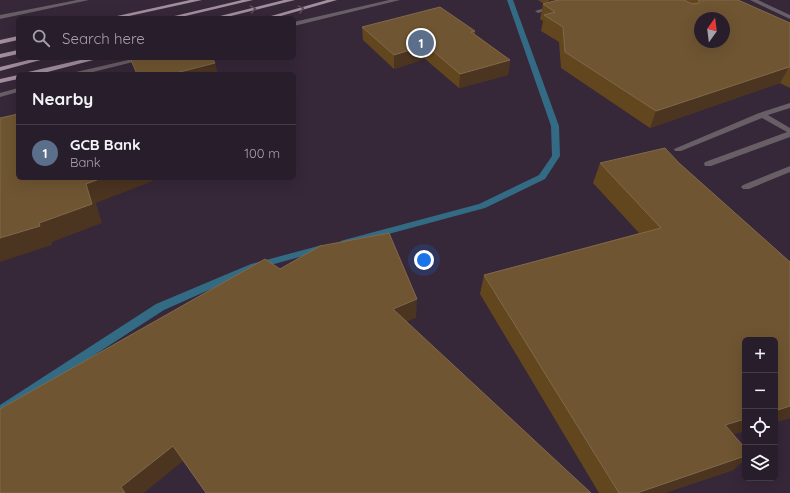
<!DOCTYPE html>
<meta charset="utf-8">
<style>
:root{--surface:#281d2b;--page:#302633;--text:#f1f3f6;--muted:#a5a2a9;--line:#443b47;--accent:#2563eb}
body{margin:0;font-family:Quicksand,sans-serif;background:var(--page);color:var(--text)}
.controls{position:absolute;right:12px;bottom:12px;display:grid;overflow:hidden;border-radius:6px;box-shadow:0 4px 16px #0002}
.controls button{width:36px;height:36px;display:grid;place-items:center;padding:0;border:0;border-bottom:1px solid var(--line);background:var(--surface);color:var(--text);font:20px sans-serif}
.compass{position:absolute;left:694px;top:12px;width:36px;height:36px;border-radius:50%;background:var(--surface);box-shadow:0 4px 16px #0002;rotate:14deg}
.you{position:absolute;left:424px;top:260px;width:14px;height:14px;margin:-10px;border:3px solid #fff;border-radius:50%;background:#1a73e8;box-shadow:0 0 0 6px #1a73e833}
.badge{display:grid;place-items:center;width:26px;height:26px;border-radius:50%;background:var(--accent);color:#fff;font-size:13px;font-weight:700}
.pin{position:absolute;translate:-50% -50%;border:2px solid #fff;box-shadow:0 1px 4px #0006}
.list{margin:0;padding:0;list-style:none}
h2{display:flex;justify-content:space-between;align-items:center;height:52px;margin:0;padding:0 16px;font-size:17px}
h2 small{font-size:13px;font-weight:400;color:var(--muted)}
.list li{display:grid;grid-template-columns:26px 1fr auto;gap:12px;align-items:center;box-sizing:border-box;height:56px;padding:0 16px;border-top:1px solid var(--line)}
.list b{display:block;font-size:15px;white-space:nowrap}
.list p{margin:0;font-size:13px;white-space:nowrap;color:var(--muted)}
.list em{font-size:13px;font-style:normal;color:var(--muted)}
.icon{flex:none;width:22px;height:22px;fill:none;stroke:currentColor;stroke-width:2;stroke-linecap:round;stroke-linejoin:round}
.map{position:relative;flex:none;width:790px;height:493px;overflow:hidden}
.search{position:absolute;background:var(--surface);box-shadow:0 4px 16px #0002;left:16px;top:16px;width:280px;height:44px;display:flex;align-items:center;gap:10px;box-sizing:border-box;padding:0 14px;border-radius:6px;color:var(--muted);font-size:15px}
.panel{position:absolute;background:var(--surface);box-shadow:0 4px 16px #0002;left:16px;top:72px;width:280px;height:108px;border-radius:6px}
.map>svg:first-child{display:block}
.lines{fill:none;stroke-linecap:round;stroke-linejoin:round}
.stream{fill:#336b84;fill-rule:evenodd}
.lane{fill:#685e66;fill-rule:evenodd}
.primary{fill:#a28e9d;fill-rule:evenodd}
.wall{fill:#62461d}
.shaded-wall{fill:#4b3420}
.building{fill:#6f5532;stroke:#80694c;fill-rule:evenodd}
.oneway{stroke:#5b4b5b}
</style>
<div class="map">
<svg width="790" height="493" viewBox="0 0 790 493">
<rect width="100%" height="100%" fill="#362739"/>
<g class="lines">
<g class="stream">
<polygon points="507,0 513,0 559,126 560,156 545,179 485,208 344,246 341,245 340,243 341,241 344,240 479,204 539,175 552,156 551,126"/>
<polygon points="322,245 327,248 325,250 256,269 164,310 0,416 0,405 156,304 251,264"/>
</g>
<g class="lane">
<polygon points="77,0 89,0 0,19 0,15"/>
<polygon points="389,0 400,0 294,26 294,22"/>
<polygon points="750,0 758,0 790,15 790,19"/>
<polygon points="555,5 558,7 557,8 538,13 535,11"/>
<polygon points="137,58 149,58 85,74 72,74 76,72"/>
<polygon points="18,88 18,92 0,97 0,93"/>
<polygon points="790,103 790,108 768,115 790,128 790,137 711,166 705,166 704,164 705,162 787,132 762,118 681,151 675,151 674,149 759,113"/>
<polygon points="790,166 790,172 749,189 743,189 741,187 743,185"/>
</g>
<g class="primary">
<polygon points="190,0 202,0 120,18 108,18"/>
<polygon points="242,0 253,0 177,18 166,18"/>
<polygon points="284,0 295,0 223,18 212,18"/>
<polygon points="327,0 337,0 274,18 264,18"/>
<polygon points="18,36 18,40 0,44 0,40"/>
<polygon points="18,50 18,54 0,58 0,54"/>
<polygon points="37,58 48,58 0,71 0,67"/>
<polygon points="89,58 101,58 40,74 27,74 28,72"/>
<polygon points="18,75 18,79 0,83 0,79"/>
</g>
</g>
<g class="wall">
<polygon points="538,0 738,0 790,23 790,88 780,83 650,128 561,68 559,42 541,31 543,21 540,19 543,4 544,4"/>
<polygon points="362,27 475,31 475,34 510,60 508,75 459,88 425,59 394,69 363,40"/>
<polygon points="600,163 679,163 790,262 790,418 775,422 775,340 745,340 745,431 733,434 745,448 745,459 733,470 665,493 599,493 480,294 484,275 639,233 593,183"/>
</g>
<g class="shaded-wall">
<polygon points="549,0 556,0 555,4 548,6"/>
<polygon points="426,45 425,59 394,69 394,55"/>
<polygon points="510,60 508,75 459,88 460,74"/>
<polygon points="215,63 218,74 172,74"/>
<polygon points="789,67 780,83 650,128 656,111"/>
<polygon points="102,178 151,178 153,181 96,203 102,223 52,242 52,245 0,262 0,238 39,223 86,184"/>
<polygon points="417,299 416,318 393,327 393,309"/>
<polygon points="790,406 790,418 775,422 775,411"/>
<polygon points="745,419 745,431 709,441 725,425"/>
<polygon points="173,446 183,461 144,493 125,493 121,487"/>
<polygon points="745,456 745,459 733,470 665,493 637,493"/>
</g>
<g class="building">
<path d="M558,0H684L692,4L699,3V1L698,0H738L790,23V67H789L656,111L565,52L563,27L544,15L555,12L543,4ZM700,18H724V42H700Z"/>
<polygon points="440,7 475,31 471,32 510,60 460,74 426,45 394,55 362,27"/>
<polygon points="142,58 212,58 215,63 172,74 137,74 131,60"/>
<polygon points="18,114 18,178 102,178 86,184 92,204 39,223 40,226 0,238 0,118"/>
<polygon points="665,148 679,163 790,262 790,406 775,411 775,340 745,340 745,419 725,425 745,448 745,456 637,493 619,493 484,275 661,228 600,163"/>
<polygon points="389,233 417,299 393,309 591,493 206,493 173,446 121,487 125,493 0,493 0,409 265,259 280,269 320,246"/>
</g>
<defs><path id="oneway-chevron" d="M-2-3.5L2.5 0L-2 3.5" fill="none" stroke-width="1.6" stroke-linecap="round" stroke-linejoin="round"/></defs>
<g class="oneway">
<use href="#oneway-chevron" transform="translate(253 9) rotate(-13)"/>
<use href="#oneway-chevron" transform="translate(301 9) rotate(-15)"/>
</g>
</svg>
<div class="controls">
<button>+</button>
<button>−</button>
<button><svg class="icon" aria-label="locate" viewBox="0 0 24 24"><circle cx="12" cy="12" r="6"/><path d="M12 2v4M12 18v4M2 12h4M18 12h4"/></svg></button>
<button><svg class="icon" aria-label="layers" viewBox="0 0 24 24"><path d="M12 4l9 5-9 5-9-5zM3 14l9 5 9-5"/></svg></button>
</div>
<svg class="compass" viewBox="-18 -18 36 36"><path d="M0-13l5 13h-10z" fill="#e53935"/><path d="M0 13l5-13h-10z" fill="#a5a2a9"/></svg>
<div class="you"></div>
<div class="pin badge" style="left:421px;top:43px;background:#5c6f8a">1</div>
<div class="search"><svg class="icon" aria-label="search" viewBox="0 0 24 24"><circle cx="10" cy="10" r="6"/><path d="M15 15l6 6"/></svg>Search here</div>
<section class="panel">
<h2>Nearby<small></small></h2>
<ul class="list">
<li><span class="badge" style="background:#5c6f8a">1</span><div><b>GCB Bank</b><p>Bank</p></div><em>100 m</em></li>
</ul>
</section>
</div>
